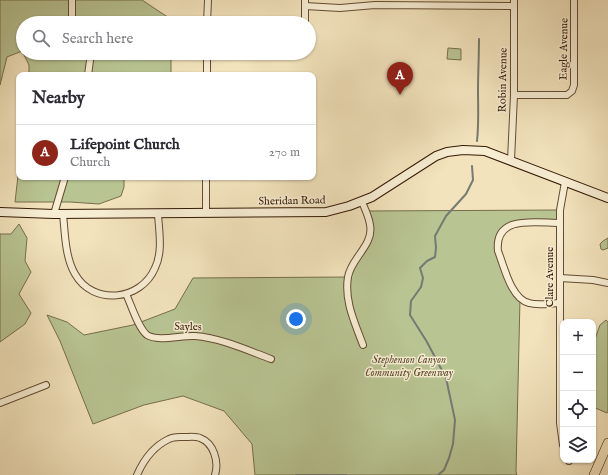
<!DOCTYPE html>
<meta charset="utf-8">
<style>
:root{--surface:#fff;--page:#f7f7f7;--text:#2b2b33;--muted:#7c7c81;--line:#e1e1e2;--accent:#8f2418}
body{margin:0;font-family:"IM FELL English",serif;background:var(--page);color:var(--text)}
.controls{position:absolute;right:12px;bottom:12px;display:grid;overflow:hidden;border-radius:8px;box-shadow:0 1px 3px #0004}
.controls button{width:36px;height:36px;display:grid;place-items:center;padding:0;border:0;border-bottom:1px solid var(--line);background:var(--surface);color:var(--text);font:20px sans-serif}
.you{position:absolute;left:296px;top:319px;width:14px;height:14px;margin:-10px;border:3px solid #fff;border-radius:50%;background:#1a73e8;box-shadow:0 0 0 6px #1a73e833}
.badge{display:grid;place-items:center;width:26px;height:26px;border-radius:50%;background:var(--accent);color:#fff;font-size:13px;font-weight:700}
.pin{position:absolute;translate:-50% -33px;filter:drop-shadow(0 1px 2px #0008)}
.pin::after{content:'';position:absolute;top:21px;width:14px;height:12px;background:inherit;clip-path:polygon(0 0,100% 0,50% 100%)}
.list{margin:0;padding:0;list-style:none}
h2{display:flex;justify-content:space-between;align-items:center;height:52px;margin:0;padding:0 16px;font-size:17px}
h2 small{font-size:13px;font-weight:400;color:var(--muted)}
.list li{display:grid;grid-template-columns:26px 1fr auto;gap:12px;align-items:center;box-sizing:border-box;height:56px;padding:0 16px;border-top:1px solid var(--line)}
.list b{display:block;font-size:15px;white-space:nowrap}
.list p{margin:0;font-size:13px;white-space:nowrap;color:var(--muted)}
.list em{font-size:13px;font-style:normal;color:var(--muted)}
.icon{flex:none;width:22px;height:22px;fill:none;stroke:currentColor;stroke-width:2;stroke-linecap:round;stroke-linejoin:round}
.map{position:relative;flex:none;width:608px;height:475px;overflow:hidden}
.search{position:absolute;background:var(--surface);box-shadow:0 1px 3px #0004;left:16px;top:16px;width:300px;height:44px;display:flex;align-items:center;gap:10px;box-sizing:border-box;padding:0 14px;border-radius:22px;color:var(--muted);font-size:15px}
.panel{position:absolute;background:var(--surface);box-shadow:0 1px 3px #0004;left:16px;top:72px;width:300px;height:108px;border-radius:8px}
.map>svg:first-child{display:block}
.green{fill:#b8c492;stroke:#766e4b}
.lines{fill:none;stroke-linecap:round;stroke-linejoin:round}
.stream{stroke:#767a73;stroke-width:2}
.minor-casing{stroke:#644c32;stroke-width:8}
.secondary-casing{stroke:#351904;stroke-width:10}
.primary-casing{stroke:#351904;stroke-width:10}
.minor{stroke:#f7edd3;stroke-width:6}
.secondary{stroke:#f7edd3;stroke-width:8}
.primary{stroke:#f2e3bc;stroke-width:9}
.labels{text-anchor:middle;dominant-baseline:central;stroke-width:3;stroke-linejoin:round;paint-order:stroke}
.street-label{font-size:11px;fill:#351904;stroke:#f7edd3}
.park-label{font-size:11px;font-style:italic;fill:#5c4c2f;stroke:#f7edd3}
</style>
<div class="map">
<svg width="608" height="475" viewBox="0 0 608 475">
<rect width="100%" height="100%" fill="#f2e3bc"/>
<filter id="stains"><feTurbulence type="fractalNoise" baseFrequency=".005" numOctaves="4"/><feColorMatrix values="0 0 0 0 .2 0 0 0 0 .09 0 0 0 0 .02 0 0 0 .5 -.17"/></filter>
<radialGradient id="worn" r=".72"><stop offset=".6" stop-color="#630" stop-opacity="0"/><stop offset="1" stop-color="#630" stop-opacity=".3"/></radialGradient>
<g class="green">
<polygon points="0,0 142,0 166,16 178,20 177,23 23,23 23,53 171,53 171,75 29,75 29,65 22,51 7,57 0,85"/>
<polygon points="448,48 461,49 461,60 447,59"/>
<polygon points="19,167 19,177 124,177 124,187 121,196 99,204 70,202 15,202"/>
<polygon points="560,210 560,223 519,223 502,231 498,251 520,299 516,472 517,475 255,475 252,444 224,411 183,396 144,405 93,424 60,341 47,315 67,322 84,335 133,325 175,309 193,278 348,277 370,238 365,211"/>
<polygon points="19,224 27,238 25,261 31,272 19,294 31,313 25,324 0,342 0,234 11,234"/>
<polygon points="608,238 608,248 603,250 601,249 600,244 603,241"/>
<polygon points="606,320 608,322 608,412 607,413 593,407 593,345 600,325"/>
</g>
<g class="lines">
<g class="stream">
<path d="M477,141C479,124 478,108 478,90C478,73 479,57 479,39"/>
<polyline points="296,475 346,475"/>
<polyline points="438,475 444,470 449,458 453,444 455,420 446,378 427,342 410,315 411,301 421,287 423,278 420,268 427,261 435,257 436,248 435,236 446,216 466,194 473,180 472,166"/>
</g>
<g class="minor-casing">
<g id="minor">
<polyline points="305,0 305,23"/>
<polyline points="305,6 340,8 375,5 514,6"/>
<polyline points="72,23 72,0"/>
<polyline points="207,23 208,0"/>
<polyline points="88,75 91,53"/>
<polyline points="207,75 207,53"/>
<polyline points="514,95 567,95 572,91 574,85 574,0"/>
<polyline points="511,160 514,95 514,0"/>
<path d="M362,202C365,209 369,217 370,225C374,245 351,258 348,277C344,301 355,323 363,345"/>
<polyline points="206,213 206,177"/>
<polyline points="54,214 65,177"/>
<path d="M63,214C65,233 65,257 75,274C93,306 141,301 155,268C163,252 159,231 158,214"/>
<polyline points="560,278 593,280 608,283"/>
<path d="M126,294C131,304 138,328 147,335C158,342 182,335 195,336C221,338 247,350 271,359"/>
<path d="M560,303C550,303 539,306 529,303C511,299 504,266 498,251C494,214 537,223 560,223"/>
<polyline points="0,403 46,385"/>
<polyline points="563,445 560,423 560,210 565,182"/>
<polyline points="569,460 569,461"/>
<path d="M137,475C144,459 154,446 169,439C174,436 180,437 185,437C189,437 196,436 200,438C214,443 219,462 215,475"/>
</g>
</g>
<g class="secondary-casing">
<polyline id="secondary" points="0,212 54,214 326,212 349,206 372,197 436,156 447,152 463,150 485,151 608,198"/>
</g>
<g class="primary-casing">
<polyline id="primary" points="594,475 608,443"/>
</g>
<use href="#minor" class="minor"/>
<use href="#secondary" class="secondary"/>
<use href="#primary" class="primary"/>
</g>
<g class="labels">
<g class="street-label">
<text transform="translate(564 49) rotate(-89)">Eagle Avenue</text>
<text transform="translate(503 80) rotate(-89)">Robin Avenue</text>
<text transform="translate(292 201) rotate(-1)">Sheridan Road</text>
<text transform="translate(550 277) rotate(-90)">Clare Avenue</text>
<text transform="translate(188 327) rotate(1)">Sayles</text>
</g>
<g class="park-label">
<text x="409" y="360">Stephenson Canyon<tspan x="409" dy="13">Community Greenway</tspan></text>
</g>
</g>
<rect width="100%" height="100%" filter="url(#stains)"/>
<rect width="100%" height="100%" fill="url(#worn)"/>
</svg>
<div class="controls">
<button>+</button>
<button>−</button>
<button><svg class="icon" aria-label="locate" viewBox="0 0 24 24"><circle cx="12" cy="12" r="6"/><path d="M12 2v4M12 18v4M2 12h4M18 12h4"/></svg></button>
<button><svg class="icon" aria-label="layers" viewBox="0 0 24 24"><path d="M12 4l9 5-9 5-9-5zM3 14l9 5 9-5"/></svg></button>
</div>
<div class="you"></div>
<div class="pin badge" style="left:400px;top:95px">A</div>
<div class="search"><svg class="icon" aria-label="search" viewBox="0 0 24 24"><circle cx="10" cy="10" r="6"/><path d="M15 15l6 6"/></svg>Search here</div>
<section class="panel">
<h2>Nearby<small></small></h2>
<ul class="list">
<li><span class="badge">A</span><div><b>Lifepoint Church</b><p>Church</p></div><em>270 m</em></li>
</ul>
</section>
</div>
